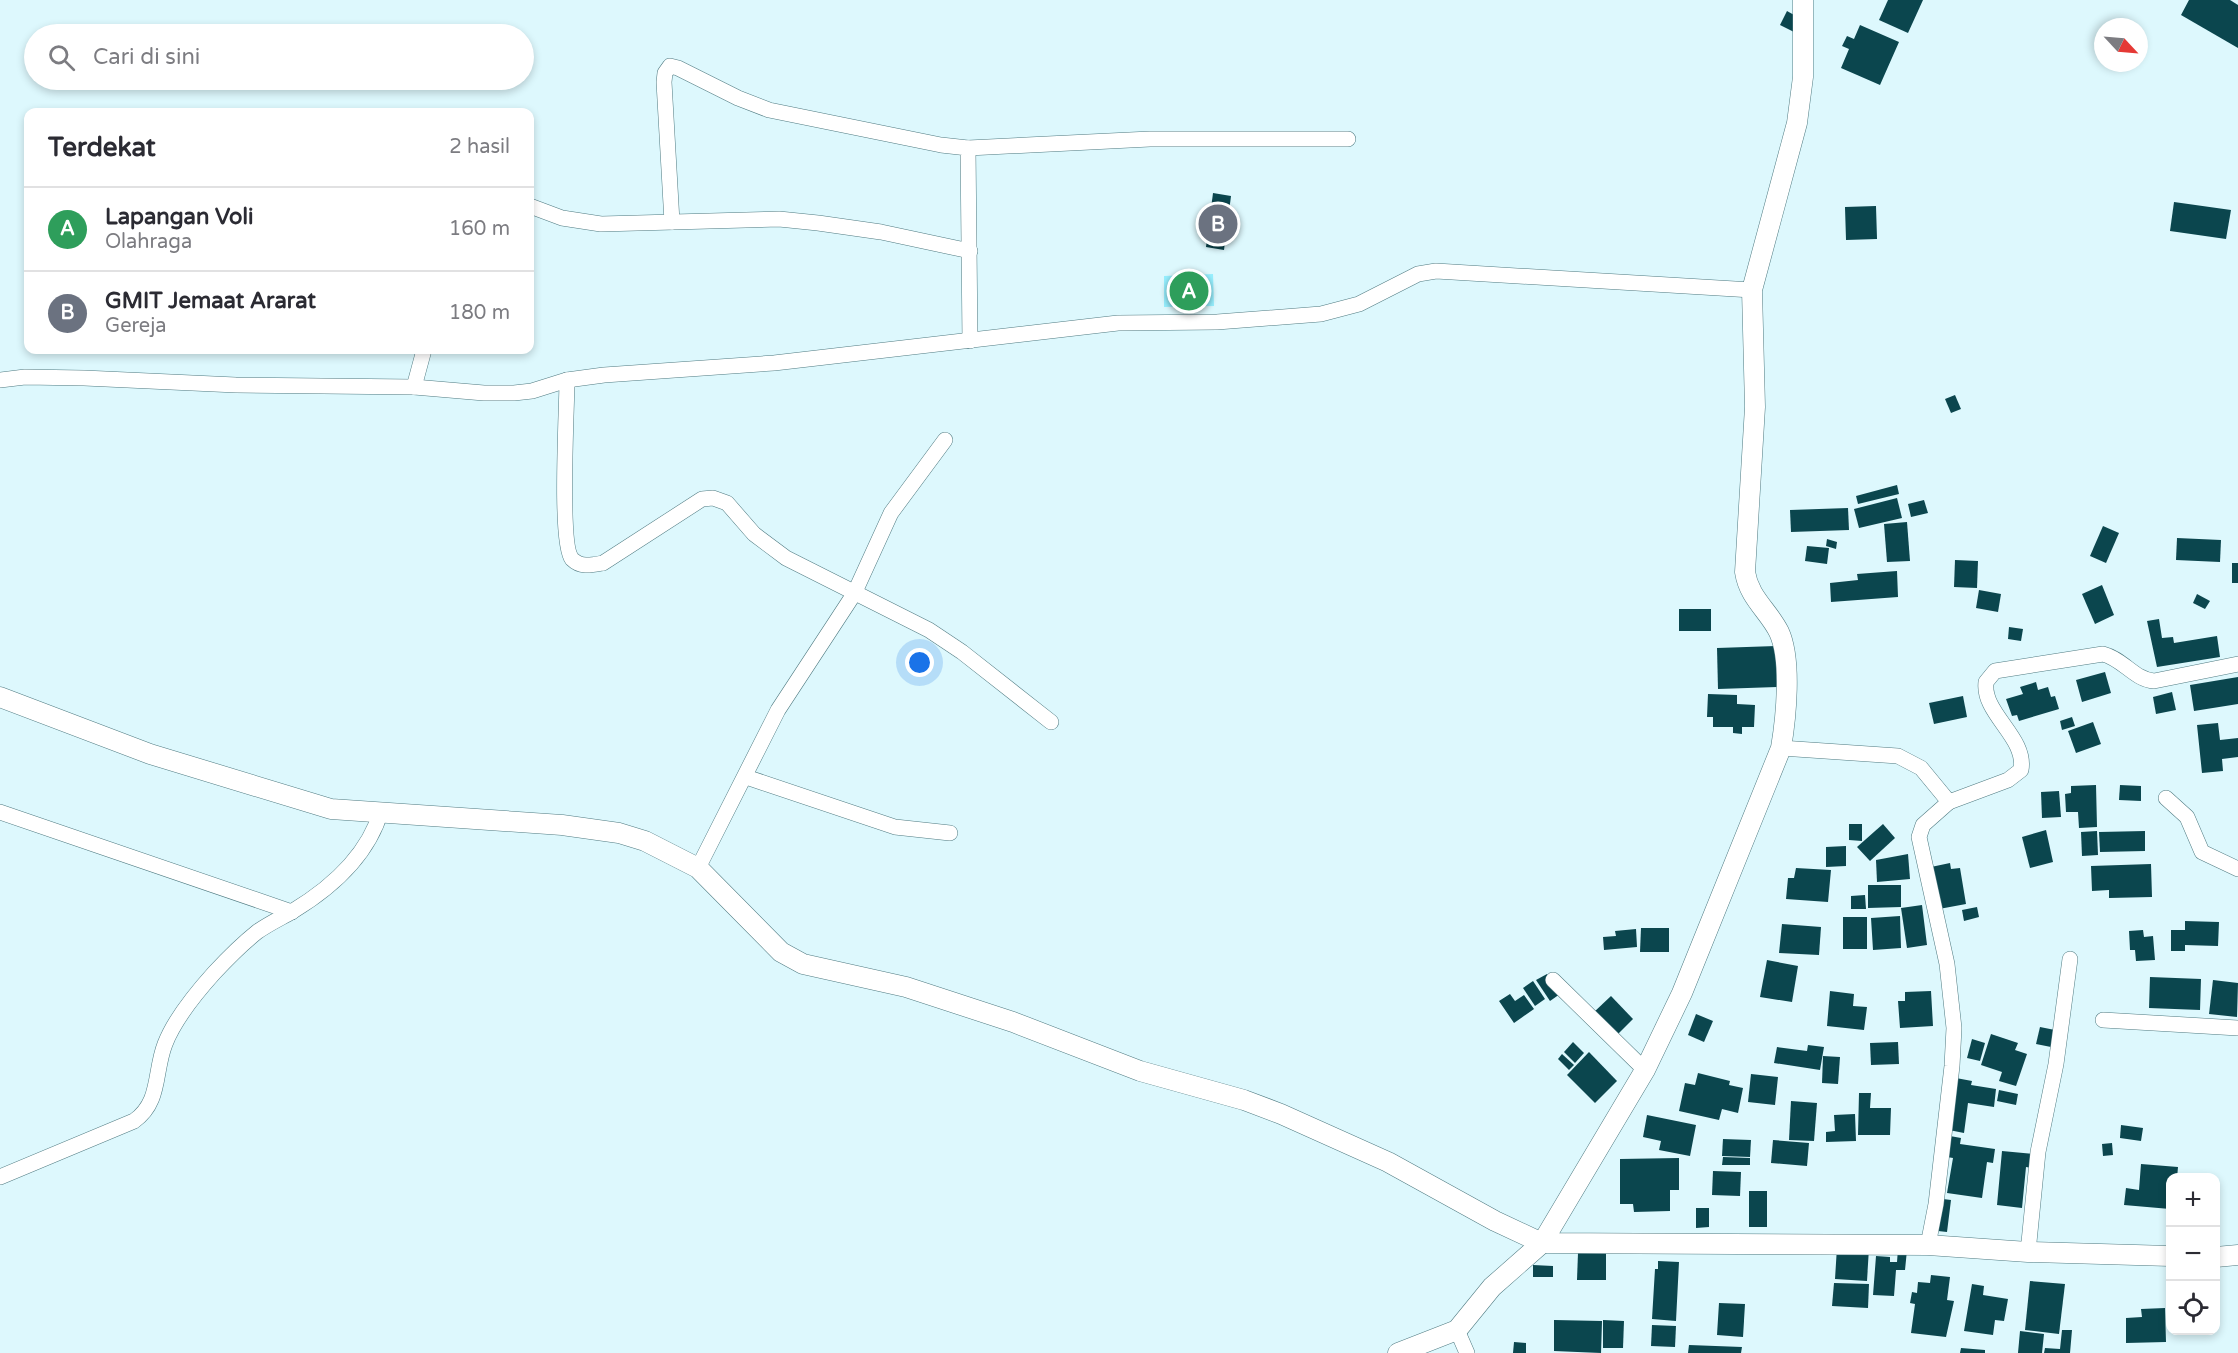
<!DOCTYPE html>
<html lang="id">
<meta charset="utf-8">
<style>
:root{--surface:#fff;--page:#f2f2f3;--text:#2b2b33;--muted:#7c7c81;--line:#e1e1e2;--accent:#1a73e8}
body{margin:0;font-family:"Varela Round",sans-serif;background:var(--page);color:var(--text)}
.controls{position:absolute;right:18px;bottom:18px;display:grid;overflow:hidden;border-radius:12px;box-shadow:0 3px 9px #0003}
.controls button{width:54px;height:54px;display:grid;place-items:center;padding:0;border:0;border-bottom:2px solid var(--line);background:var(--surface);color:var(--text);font:30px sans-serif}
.compass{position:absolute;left:2094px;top:18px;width:54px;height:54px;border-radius:50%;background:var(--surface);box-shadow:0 3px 9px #0003;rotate:116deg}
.you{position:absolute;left:920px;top:663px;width:21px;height:21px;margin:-15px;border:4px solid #fff;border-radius:50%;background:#1a73e8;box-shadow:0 0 0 9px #1a73e833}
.badge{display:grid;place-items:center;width:39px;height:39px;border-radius:50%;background:var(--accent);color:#fff;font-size:20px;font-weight:700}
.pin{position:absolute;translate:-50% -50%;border:3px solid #fff;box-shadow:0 2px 6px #0006}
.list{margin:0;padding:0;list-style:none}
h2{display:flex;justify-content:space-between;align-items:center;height:78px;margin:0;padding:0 24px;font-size:26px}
h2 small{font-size:20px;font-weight:400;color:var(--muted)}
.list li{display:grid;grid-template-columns:39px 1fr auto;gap:18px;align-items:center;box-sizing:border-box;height:84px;padding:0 24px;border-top:2px solid var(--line)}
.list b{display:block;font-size:22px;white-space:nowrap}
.list p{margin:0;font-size:20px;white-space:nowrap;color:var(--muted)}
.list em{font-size:20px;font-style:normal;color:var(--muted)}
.icon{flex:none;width:33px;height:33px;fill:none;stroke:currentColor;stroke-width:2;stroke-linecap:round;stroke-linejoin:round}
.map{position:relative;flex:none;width:2238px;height:1353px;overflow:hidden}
.search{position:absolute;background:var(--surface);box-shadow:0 3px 9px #0003;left:24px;top:24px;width:510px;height:66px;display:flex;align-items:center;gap:15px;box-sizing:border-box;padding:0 21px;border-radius:33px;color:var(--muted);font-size:22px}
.panel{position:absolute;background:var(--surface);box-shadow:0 3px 9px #0003;left:24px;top:108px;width:510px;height:246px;border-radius:12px}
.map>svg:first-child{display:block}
.green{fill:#96effe}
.building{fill:#0b464e}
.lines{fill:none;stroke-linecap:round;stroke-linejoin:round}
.minor-casing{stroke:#507b82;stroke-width:16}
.tertiary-casing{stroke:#507b82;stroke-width:21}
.minor{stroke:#fff;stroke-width:15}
.tertiary{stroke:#fff;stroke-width:20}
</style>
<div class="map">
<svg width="2238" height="1353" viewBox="0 0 2238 1353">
<rect width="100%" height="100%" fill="#ddf8fd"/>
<polygon class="green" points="1213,274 1214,306 1164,307 1164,276"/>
<g class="building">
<polygon points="1888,0 1923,0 1908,33 1879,20"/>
<polygon points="2189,0 2230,0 2238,5 2238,48 2181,15"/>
<polygon points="1787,11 1803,20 1796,33 1780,25"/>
<polygon points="1860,25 1899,42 1880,85 1841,68 1849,49 1842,46 1847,36 1854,39"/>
<polygon points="1213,193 1231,196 1224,250 1206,247"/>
<polygon points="2174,202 2231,210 2226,239 2170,231"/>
<polygon points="1876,206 1877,239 1846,240 1845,207"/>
<polygon points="1955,395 1961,409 1951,413 1945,399"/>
<polygon points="1897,485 1899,494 1858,504 1856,496"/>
<polygon points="1897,498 1902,518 1859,528 1854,509"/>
<polygon points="1924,500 1928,513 1911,517 1908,504"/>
<polygon points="1848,508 1849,530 1791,532 1790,510"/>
<polygon points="1907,522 1910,561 1887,562 1884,524"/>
<polygon points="2103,526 2119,533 2106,563 2090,556"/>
<polygon points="2177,538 2221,540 2220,562 2176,560"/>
<polygon points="1827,539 1837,542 1836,549 1826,546"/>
<polygon points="1807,546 1829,548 1827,564 1805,561"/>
<polygon points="1955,560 1978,561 1977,588 1954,587"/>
<rect x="2232" y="563" width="6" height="20"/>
<polygon points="1897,571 1898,597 1831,602 1830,583 1858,580 1857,574"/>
<polygon points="2102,585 2114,615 2095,624 2082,594"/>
<polygon points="1979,590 2001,594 1998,612 1976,608"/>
<polygon points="2197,594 2210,601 2205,609 2193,603"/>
<rect x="1679" y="609" width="32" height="22"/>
<polygon points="2159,619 2162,638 2173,637 2174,643 2217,636 2220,657 2157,667 2147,621"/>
<polygon points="2009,627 2023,629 2021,641 2008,639"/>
<polygon points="1776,646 1777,687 1718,689 1717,648"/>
<polygon points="2105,672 2111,693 2082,702 2076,680"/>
<polygon points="2238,677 2238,704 2194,711 2190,685"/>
<polygon points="2036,682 2038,690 2048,687 2051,697 2055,696 2059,709 2019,721 2017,715 2012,716 2006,699 2023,694 2020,687"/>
<polygon points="2172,692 2176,710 2156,714 2153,697"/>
<polygon points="1708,694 1737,695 1737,704 1755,705 1754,727 1742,727 1742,734 1733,733 1733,727 1713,727 1713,717 1707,717"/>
<polygon points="1963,696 1967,717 1934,724 1929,703"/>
<polygon points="2072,717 2075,726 2062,730 2060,721"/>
<polygon points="2093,722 2101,744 2076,753 2068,731"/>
<polygon points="2218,723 2220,740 2238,738 2238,757 2222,759 2223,771 2202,773 2197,725"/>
<polygon points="2096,785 2097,827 2079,828 2078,812 2066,812 2065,794 2071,793 2071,786"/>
<polygon points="2120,785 2141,786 2141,801 2119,800"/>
<polygon points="2059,791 2061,817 2042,818 2041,792"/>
<polygon points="1849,824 1862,824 1862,841 1849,840"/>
<polygon points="1883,824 1895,838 1870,861 1857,847"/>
<polygon points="2046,830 2053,862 2030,868 2022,837"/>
<polygon points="2097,831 2098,855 2082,856 2081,832"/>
<polygon points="2145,831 2145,851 2100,852 2099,832"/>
<polygon points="1846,846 1846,866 1826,867 1826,847"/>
<polygon points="1908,854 1910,879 1877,882 1876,860"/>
<polygon points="1950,863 1951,869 1960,868 1966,904 1939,909 1931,867"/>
<polygon points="2151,864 2152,897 2109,898 2109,890 2092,891 2091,866"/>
<polygon points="1796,868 1831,870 1828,902 1786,899 1788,878 1794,878"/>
<polygon points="1868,885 1901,885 1901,907 1868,908"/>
<polygon points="1865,895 1866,909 1851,909 1851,896"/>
<polygon points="1922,905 1927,945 1907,948 1901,908"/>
<polygon points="1977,907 1979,917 1964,921 1962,910"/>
<polygon points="1900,916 1901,948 1873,950 1871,918"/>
<rect x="1843" y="917" width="24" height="32"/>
<polygon points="2185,921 2219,922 2218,946 2185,945 2185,951 2171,951 2171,930 2185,930"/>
<polygon points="1782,924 1821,927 1819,955 1779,953"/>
<polygon points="1641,928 1669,928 1669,952 1640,952"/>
<polygon points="1636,929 1637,947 1604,950 1603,937 1616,936 1615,931"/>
<polygon points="2143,930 2144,937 2153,936 2155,960 2136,961 2135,950 2130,950 2129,931"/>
<polygon points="1767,960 1798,966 1792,1002 1760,997"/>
<polygon points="1547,974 1560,994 1550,1001 1536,980"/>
<polygon points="2150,977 2201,979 2200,1010 2149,1008"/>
<polygon points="2213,980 2238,983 2237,1017 2209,1014"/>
<polygon points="1533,981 1545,999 1535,1006 1523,988"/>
<polygon points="1830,991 1854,994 1853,1006 1867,1007 1864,1030 1827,1026"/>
<polygon points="1931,991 1933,1026 1900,1028 1898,1001 1905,1001 1905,992"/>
<polygon points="1510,994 1515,1001 1524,995 1534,1009 1514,1023 1499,1001"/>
<polygon points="1611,996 1633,1019 1615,1037 1593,1013"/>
<polygon points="1696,1014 1713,1021 1704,1042 1688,1035"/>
<polygon points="2040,1027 2055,1030 2051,1047 2036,1044"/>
<polygon points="1991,1034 2018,1043 2015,1050 2027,1054 2016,1086 1999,1081 2002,1072 1981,1065"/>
<polygon points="1972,1039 1985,1043 1980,1061 1967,1058"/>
<polygon points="1573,1042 1584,1053 1575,1063 1564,1052"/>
<polygon points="1898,1042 1899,1064 1871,1065 1870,1043"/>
<polygon points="1808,1045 1824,1047 1820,1070 1774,1063 1777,1047 1807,1051"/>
<polygon points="1589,1052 1617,1081 1595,1103 1567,1075"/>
<polygon points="1562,1054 1574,1065 1569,1070 1558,1059"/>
<polygon points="1823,1056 1840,1057 1838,1084 1822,1083"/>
<polygon points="1698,1073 1730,1081 1729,1085 1743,1088 1738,1113 1722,1109 1719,1120 1679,1111 1685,1083 1695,1085"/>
<polygon points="1751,1074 1778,1077 1775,1105 1748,1102"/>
<polygon points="1956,1078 1972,1081 1971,1085 1996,1089 1994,1107 1968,1103 1964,1133 1949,1130"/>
<polygon points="1999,1090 2018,1094 2016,1105 1997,1101"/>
<polygon points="1859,1093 1871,1093 1870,1108 1891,1108 1890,1135 1858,1135"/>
<polygon points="1791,1101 1817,1103 1814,1141 1789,1140"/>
<polygon points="1855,1114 1856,1141 1826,1142 1826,1132 1835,1131 1834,1115"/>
<polygon points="1647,1115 1696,1125 1690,1156 1659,1150 1661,1141 1643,1137"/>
<polygon points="2121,1125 2143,1128 2141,1141 2120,1138"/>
<polygon points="1950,1136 1961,1138 1960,1144 1995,1149 1993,1163 1987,1162 1982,1198 1947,1193 1953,1158 1947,1157"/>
<polygon points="1723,1139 1751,1140 1750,1157 1722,1156"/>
<polygon points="1773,1140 1809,1143 1807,1166 1771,1163"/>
<polygon points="2112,1143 2113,1155 2103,1156 2102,1144"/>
<polygon points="2002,1151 2034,1154 2032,1168 2026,1167 2022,1208 1997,1205"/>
<polygon points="1723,1157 1750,1158 1750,1165 1722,1165"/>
<polygon points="1679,1158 1679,1190 1670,1190 1670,1211 1634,1212 1633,1204 1620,1204 1620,1159"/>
<polygon points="2141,1164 2178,1167 2177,1178 2170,1178 2170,1209 2124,1205 2126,1188 2139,1190"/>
<polygon points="1713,1171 1741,1172 1740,1196 1712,1195"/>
<rect x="1749" y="1191" width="18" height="36"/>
<polygon points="1943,1199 1951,1200 1947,1232 1938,1231"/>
<polygon points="1696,1208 1709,1208 1709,1227 1696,1228"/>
<polygon points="1837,1247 1869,1248 1867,1281 1835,1279"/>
<polygon points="1898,1249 1907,1250 1905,1270 1896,1270 1894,1296 1873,1295 1876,1256 1890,1257 1890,1262 1897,1262"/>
<polygon points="1578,1253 1606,1253 1606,1280 1577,1280"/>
<polygon points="1658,1261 1679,1262 1676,1321 1652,1319 1655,1269 1658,1269"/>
<polygon points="1533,1265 1553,1266 1553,1277 1533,1277"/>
<polygon points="1931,1275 1950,1277 1947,1300 1954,1301 1946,1337 1911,1333 1915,1304 1910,1303 1912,1292 1917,1293 1918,1282 1930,1283"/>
<polygon points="2030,1281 2065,1284 2059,1334 2025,1330"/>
<polygon points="1834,1283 1869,1284 1868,1308 1832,1306"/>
<polygon points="1972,1284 1984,1286 1983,1295 2008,1299 2004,1321 1995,1320 1993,1335 1964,1331"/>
<polygon points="1719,1303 1745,1304 1743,1337 1717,1335"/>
<polygon points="2165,1308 2166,1342 2126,1343 2126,1318 2142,1317 2141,1309"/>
<polygon points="1554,1320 1602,1321 1601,1353 1554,1351"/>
<polygon points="1603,1320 1624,1321 1623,1348 1603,1348"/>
<polygon points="1652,1325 1676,1326 1675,1347 1651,1346"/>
<polygon points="2062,1330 2072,1330 2070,1353 2044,1353 2045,1348 2060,1349"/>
<polygon points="2020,1331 2044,1334 2042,1353 2018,1353"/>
<polygon points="1514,1342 1526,1343 1526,1353 1513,1353"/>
<polygon points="1689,1345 1742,1347 1741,1353 1688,1353"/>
<polygon points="1961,1348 1985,1350 1985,1353 1960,1353"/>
</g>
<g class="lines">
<g class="minor-casing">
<g id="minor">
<polyline points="968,148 1150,139 1348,139"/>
<polyline points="530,206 562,218 601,224 779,219 818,223 881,232 970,251"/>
<polyline points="672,222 664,82 665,73 670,66 678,68 738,98 769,110 941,145 968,148 970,341"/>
<polyline points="0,380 25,377 84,378 236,385 414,387 484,393 514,393 532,391 567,380 604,375 774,363 1118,323 1217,322 1321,314 1359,304 1418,274 1436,271 1752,290"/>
<path d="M567,380C567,407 559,544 572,559C581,568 592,565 603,563L702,499L713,498L727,503L754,534L786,558L929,630L962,652L1051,722"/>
<polyline points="414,387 424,350"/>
<path d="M1781,748L1898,756L1921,768L1949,802L2008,780L2021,770C2027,737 1982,714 1986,682L1995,671L2103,654C2123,659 2135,680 2154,681L2238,664"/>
<polyline points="746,777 895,827 950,833"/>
<polyline points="2166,798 2187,817 2202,852 2238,869"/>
<polyline points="0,812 292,912"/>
<polyline points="698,868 778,710 854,594 891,513 945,440"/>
<polyline points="1553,980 1645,1070"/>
<polyline points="2103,1020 2238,1028"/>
<path d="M0,1177L134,1121C161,1102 154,1072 165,1044C175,1018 196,993 214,973C227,959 242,944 257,932C268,924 281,918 293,911C331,888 368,855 381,811"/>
<polyline points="1928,1245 1936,1204 1952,1066 1954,1028 1947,964 1919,837 1923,825 1949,802"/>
<polyline points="2028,1252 2038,1152 2056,1064 2070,959"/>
<polyline points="1457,1330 1467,1353"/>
</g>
</g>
<g class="tertiary-casing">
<g id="tertiary">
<polyline points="0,697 150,754 331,809 562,825 619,833 645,841 698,868 781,952 803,964 906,987 1013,1022 1140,1071 1244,1100 1281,1114 1388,1162 1495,1221 1542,1243 1928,1245 2028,1252 2170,1256"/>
<polyline points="2216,1257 2238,1255"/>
<path d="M1398,1353L1457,1330L1492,1287L1542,1243L1645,1070L1682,993L1781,748C1786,718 1792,660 1779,632C1768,610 1749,598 1745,572L1755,407L1752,290L1797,123L1803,77V0"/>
</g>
</g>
<use href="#minor" class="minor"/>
<use href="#tertiary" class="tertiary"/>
</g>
</svg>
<div class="controls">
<button>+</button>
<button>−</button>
<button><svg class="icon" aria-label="locate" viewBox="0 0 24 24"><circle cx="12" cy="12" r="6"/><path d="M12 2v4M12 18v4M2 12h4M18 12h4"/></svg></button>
</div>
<svg class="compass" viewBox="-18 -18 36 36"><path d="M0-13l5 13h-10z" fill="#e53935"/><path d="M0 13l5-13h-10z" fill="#7c7c81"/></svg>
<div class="you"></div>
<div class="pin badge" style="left:1189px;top:291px;background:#2e9e5b">A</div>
<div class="pin badge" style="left:1218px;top:224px;background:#6b7280">B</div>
<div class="search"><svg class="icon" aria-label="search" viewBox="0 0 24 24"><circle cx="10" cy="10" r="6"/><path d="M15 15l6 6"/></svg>Cari di sini</div>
<section class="panel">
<h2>Terdekat<small>2 hasil</small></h2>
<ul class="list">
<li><span class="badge" style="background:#2e9e5b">A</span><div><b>Lapangan Voli</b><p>Olahraga</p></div><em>160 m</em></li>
<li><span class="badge" style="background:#6b7280">B</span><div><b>GMIT Jemaat Ararat</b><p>Gereja</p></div><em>180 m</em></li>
</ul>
</section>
</div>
